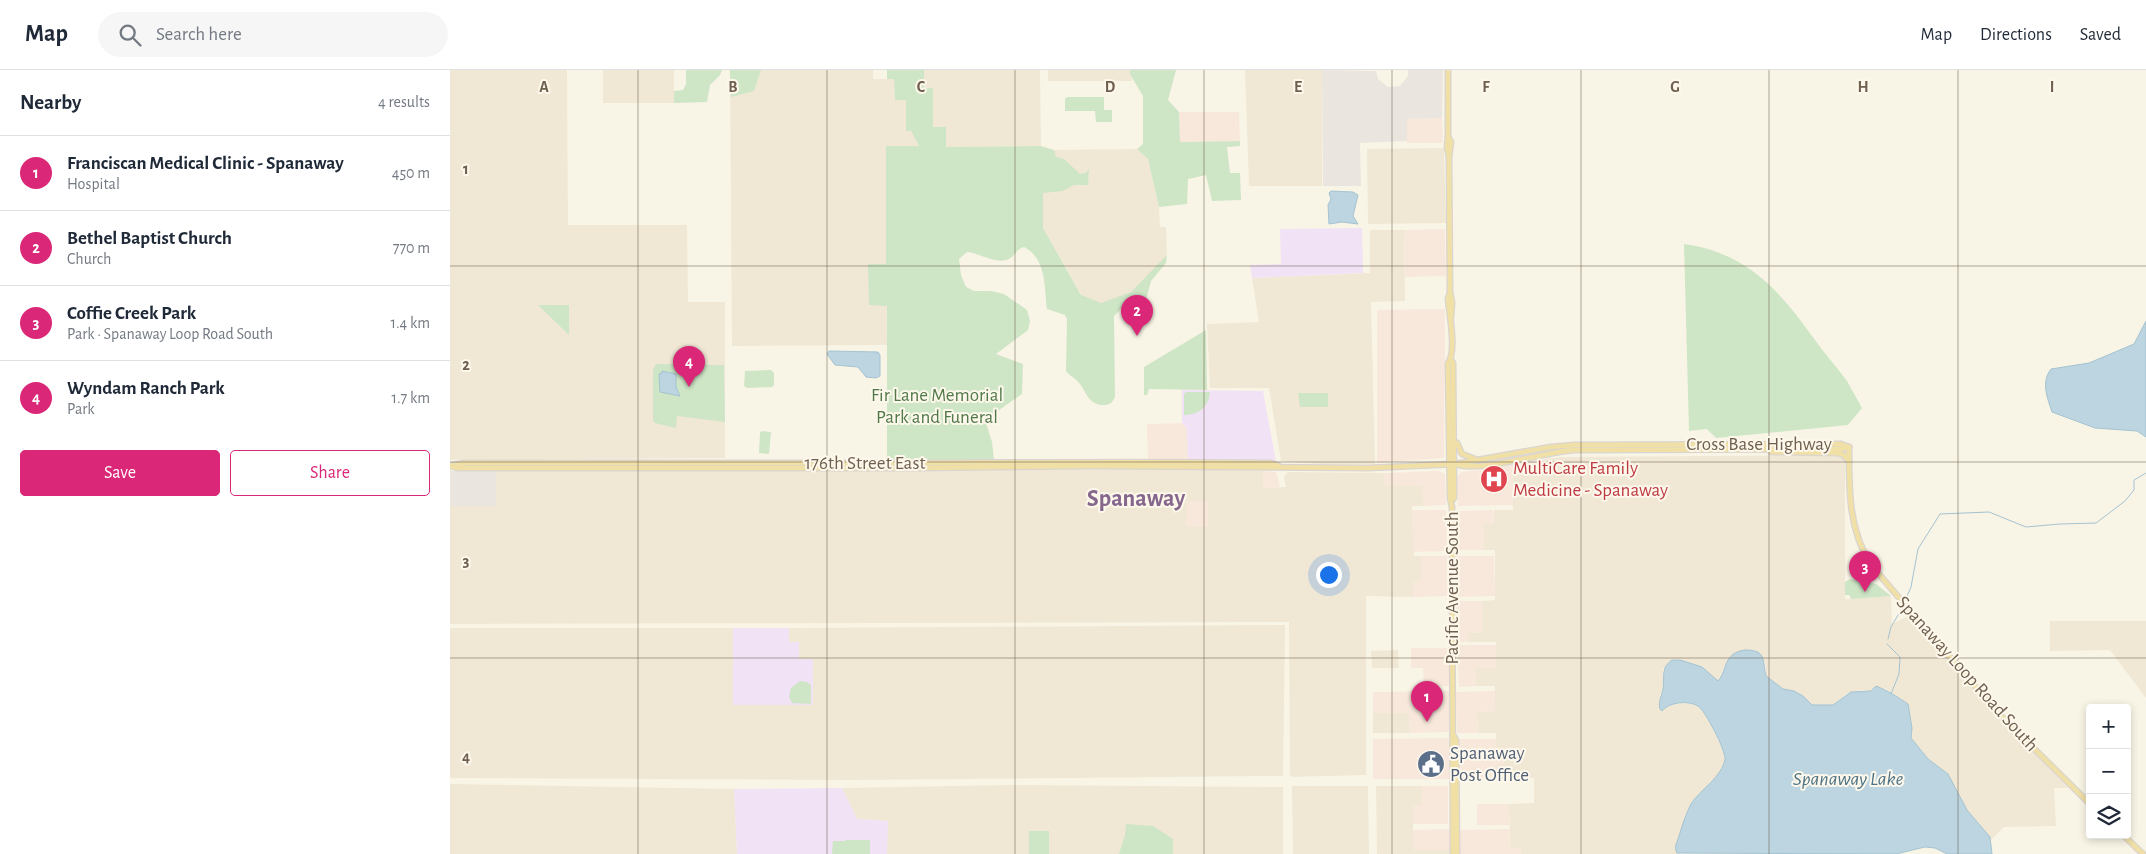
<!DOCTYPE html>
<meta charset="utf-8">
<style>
:root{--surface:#fff;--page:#f6f6f7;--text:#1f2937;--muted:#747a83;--line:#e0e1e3;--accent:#db2777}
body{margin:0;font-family:"Alegreya Sans",sans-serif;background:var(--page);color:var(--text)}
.controls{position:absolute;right:15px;bottom:15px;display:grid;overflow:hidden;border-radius:5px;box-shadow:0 2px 8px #0003}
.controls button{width:45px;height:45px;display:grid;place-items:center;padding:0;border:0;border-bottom:1px solid var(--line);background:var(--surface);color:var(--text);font:25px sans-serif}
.you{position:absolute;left:878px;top:504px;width:18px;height:18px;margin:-12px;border:4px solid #fff;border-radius:50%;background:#1a73e8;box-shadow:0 0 0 8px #1a73e833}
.badge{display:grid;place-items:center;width:32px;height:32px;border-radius:50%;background:var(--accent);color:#fff;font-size:16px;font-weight:700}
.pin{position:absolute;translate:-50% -41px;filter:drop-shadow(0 1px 2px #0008)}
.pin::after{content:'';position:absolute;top:26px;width:18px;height:15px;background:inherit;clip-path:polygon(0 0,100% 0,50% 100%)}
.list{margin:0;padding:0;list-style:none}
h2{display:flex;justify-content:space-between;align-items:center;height:65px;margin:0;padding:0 20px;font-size:21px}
h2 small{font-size:16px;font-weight:400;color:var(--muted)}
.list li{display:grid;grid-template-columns:32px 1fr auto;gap:15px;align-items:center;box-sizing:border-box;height:75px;padding:0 20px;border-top:1px solid var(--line)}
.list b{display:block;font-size:19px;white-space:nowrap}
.list p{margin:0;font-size:16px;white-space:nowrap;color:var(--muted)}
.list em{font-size:16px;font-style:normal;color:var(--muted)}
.actions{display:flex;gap:10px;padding:15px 20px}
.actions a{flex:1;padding:11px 0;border:1px solid var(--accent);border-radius:5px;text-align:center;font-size:18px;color:var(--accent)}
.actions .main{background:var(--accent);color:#fff}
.icon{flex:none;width:28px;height:28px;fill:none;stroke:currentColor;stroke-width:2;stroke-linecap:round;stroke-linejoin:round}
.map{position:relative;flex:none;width:1696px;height:784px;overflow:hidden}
header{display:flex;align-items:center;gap:30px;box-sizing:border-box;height:70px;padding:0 25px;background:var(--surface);border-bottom:1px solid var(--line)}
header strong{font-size:24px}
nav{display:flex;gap:28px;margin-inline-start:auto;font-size:18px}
.search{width:350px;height:45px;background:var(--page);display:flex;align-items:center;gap:12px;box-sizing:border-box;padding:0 18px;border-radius:28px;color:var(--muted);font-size:19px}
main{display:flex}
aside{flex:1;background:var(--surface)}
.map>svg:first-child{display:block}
.residential{fill:#f0e8d5}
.commercial{fill:#f8e8db}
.industrial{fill:#eae6df}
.education{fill:#f1e2f5}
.green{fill:#cee5c6}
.water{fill:#bdd5e0;stroke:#a4c3d1}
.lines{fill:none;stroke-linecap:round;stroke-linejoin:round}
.stream{stroke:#a4c3d1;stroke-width:1}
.major-casing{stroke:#dad5d1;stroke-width:7}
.major{stroke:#f0e0a6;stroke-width:4.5}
.grid{fill:none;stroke:#6f5f4e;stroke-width:1;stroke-opacity:0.55}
.labels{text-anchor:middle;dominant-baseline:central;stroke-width:4;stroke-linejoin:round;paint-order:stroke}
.park-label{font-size:19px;fill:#51794a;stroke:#fdf8eb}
.street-label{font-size:19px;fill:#6f5f4e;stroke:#fdf8eb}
.health-label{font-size:19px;fill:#be3a42;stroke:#fdf8eb;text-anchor:start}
.service-label{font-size:19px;fill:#4e5e75;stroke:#fdf8eb;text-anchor:start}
.water-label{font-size:20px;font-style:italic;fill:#4e7486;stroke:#fdf8eb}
.district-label{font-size:24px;font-weight:bold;fill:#85668c;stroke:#fdf8eb}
.grid-label{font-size:16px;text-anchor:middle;font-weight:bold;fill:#6f5f4e;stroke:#fdf8eb;stroke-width:4;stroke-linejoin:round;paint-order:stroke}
</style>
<header>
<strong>Map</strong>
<div class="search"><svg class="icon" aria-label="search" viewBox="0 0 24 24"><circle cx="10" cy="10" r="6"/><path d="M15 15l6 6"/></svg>Search here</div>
<nav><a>Map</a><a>Directions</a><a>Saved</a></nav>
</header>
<main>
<aside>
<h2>Nearby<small>4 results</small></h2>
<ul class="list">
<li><span class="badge">1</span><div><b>Franciscan Medical Clinic - Spanaway</b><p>Hospital</p></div><em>450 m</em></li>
<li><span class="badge">2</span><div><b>Bethel Baptist Church</b><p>Church</p></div><em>770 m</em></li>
<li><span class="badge">3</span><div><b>Coffie Creek Park</b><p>Park · Spanaway Loop Road South</p></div><em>1.4 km</em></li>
<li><span class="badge">4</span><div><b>Wyndam Ranch Park</b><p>Park</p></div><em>1.7 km</em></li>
</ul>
<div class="actions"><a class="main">Save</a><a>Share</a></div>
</aside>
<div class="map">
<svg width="1696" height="784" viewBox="0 0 1696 784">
<rect width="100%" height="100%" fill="#f9f5e6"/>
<g class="residential">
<polygon points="0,0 117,0 118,155 237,155 238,232 275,232 275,388 0,390"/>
<rect x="153" y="0" width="71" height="33"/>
<polygon points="280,0 423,0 423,9 444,9 445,30 456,30 456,61 461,61 469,76 436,76 437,275 282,276"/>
<polygon points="474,0 590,0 591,76 496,77 483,57 483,18 474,18"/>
<rect x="598" y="0" width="84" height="11"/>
<polygon points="795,0 872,0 872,116 799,116"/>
<polygon points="994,78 996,153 918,154 917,79"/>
<polygon points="687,79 698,89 709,137 710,157 716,157 717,185 672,238 639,238 593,158 593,80"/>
<polygon points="920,160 954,160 955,231 921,232 925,394 868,394 831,391 819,318 760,318 757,254 809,252 802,208 920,203"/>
<polygon points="1390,385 1393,387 1395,391 1395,529 1441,526 1442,554 1460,545 1528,625 1618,718 1604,718 1606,756 1554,757 1540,771 1540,767 1517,740 1498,704 1478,689 1461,668 1460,651 1452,631 1436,619 1426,616 1421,621 1410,620 1396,624 1383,635 1361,635 1353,626 1344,621 1333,619 1316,606 1315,592 1311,585 1304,580 1295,580 1291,581 1274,597 1268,611 1246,596 1230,590 1225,589 1218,592 1213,600 1213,621 1210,625 1209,636 1214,638 1224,634 1239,633 1248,636 1258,648 1275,685 1274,692 1268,706 1260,712 1256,718 1241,734 1235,745 1233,755 1227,771 1229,784 1071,784 1070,778 1060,778 1059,734 1084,733 1084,708 1046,709 1046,694 1054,689 1045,689 1046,663 1028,663 1027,642 1045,641 1045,616 1026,616 1026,598 1046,598 1046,572 1018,572 1018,563 1032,562 1032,531 1045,530 1045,480 1034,480 1034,454 1044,453 1044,440 1063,440 1062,393 1111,387"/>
<polygon points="716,399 813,401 813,418 836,417 834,406 838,402 934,403 934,416 973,416 973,436 962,436 964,486 971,486 971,512 963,512 963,527 916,526 916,705 842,707 840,705 839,552 0,554 0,436 46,436 46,400"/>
<polygon points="1600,551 1696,551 1696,628 1660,580 1600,581"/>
<polygon points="835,555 833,706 400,710 0,708 0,558 283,558 283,635 363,589 349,589 349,573 339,572 339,558"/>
<polygon points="948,580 949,598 922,598 921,581"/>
<polygon points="923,643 959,643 960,663 923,663"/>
<polygon points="0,714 284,719 287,784 0,784"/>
<polygon points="559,715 833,717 833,784 437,784 437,751 407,749 392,718"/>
<polygon points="842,716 918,716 919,784 843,784"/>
<polygon points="926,716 972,716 972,735 963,735 963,780 1000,780 1000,784 927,784"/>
</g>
<g class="commercial">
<polygon points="729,42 789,42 790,71 730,72"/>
<polygon points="992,48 993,73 957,73 957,49"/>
<polygon points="995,159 996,206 955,207 954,160"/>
<polygon points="995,239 994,388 927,393 927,240"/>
<polygon points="732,353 737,359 738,391 698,390 697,354"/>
<polygon points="1062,393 1063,435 1008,436 1007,406 1011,402 1042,399"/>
<polygon points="813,401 826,402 830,417 813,418"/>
<polygon points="988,401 995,404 996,435 973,436 972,416 934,416 934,403"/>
<polygon points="736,431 758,431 758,457 736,456"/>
<polygon points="962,440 996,440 997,481 963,482"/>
<polygon points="1043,440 1044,454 1034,454 1034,480 1008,480 1008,441"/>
<polygon points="971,486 997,486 998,526 963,527 963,512 971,511"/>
<polygon points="1007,486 1044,486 1045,526 1008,527"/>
<polygon points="1006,531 1032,531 1032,562 1018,563 1018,572 1007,572"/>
<polygon points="1007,575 1046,575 1046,598 1026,598 1026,616 1009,617"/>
<polygon points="961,578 999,578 999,616 974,616 973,598 961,598"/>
<polygon points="999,621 999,662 960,663 959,643 923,643 923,622"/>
<polygon points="1045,621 1045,641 1027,642 1028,663 1007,663 1006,622"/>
<polygon points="999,668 999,709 923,709 923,669"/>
<polygon points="1009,669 1046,669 1046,688 1054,689 1054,694 1046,694 1046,709 1009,709"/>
<polygon points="972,716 998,716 998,754 963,754 963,735 972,735"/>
<rect x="1027" y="734" width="32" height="21"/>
<polygon points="1000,759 1000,780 963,780 963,760"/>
<polygon points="1059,759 1060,778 1071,778 1071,784 1010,784 1010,760"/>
</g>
<g class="industrial">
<polygon points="872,0 926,1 928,9 938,17 950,16 958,6 958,0 993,0 992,48 957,49 957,71 910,73 911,116 873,116"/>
<polygon points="46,400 46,436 0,436 0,401"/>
</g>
<g class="education">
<polygon points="912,158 913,203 802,208 800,195 831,194 830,159"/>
<polygon points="732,320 813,321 826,392 738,391 737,359 732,353"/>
<polygon points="283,558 339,558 339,572 349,572 349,589 363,589 363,635 283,635"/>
<polygon points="392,718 407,749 438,751 437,784 287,784 284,719"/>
</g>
<g class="green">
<polygon points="236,0 272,0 270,5 260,15 257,32 224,33 224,21 233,20 236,14"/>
<polygon points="280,0 311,0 304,21 281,27"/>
<path d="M437,0H474V18H483V57H496V77L591,76L604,80L606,87L614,89L630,104L636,103L639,99L638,115H624L613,121L593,123V158L631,225L651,233L681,222L717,185L716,193L701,211L694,238H672L664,246L665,327C662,333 660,335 653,335C635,334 637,318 625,309C622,306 619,305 616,301L617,249L615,245L597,239C594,217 597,189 574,177C567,178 566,185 559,189C546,195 530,183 517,182L509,189L511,205L516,217L524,221H541L554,224L577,240L580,251L578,260L546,284L573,294L572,324L535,350L542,372L544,390H437V236L419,235L418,194H436V76H469L461,61H456V30H445L444,9H437Z"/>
<polygon points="680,0 726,0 718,30 729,42 730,72 790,71 790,76 777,77 780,103 790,103 791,130 762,131 756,105 738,109 737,134 709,137 698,89 687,79 693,74 693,26 680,4"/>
<polygon points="617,27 654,27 654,40 662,40 662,52 646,52 645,41 615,41 615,29"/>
<path d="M1234,174C1303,184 1333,226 1371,278C1379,289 1389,300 1397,311C1402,320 1407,329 1412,338L1398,355L1266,368L1257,359L1239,361Z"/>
<polygon points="88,235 119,235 119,265"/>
<polygon points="756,260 757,320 699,319 697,325 694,325 694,297"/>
<polygon points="206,294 273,295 274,296 275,352 227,346 226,358 205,353 203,351 203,300"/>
<polygon points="321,300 324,303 324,315 322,317 297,318 294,316 295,301"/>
<path d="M736,322H760C759,336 749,345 734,345V324Z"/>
<polygon points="848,323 878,323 878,337 850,337"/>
<polygon points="312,361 321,362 319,384 309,383 310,363"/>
<polygon points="1400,509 1426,514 1441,526 1401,529 1399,525 1395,525 1395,512"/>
<polygon points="350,611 357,612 361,615 361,632 360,634 342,633 339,627 341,618"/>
<polygon points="676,754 703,756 723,769 723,784 669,784 675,765"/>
<rect x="579" y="761" width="20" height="23"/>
<polygon points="396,770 420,770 420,784 382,784 383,771 395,771"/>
</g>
<g class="water">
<polygon points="881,121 903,122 908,125 903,146 908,154 892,152 879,154 878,135 881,129 879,123"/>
<path d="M1696,251V367L1687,361L1645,358L1602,342C1597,327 1591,312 1601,299L1639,293L1684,274Z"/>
<polygon points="379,281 428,282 430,285 430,306 426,308 416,307 408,297 385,295 377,284"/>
<polygon points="212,301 226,304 226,317 230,326 210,322 209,304 212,303"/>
<path d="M1295,580C1317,580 1312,590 1316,606L1333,619L1344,621L1353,626L1362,635H1383L1401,622L1421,621L1426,616C1437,620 1449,628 1458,634L1462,658L1461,668L1478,689L1498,704L1517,740L1540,767L1542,784H1497L1485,778L1475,777L1446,784L1227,783C1224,777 1226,775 1228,769C1232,757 1235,745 1241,734C1250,720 1272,707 1275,689C1276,681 1255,640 1248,636C1238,630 1219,632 1212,641L1210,639C1208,630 1212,626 1213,619C1215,608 1210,598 1222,590H1230L1252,597L1268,611C1278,599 1273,583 1295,580Z"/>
</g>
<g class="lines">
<g class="stream">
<polyline points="1455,531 1461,517 1468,479 1490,444 1539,442 1576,457 1610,454 1646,453 1675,431 1684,420 1684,410 1696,403"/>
<polyline points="1438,569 1441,557 1454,535"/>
<polyline points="1437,574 1450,587 1449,604 1441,624"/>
</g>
<g class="major-casing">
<g id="major">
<path d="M998,0V67L997,77L999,86L1000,223L998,228C999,242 1007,282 998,293L1000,428L1002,437L1003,784"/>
<polyline points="998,67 1001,72 999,86"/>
<polyline points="1000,223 1002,232 1001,247"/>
<polyline points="1001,290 1003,293 1004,428 1002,430"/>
<polyline points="1007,373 1012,384 1025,389"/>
<path d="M1399,377C1399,418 1398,459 1421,495L1547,642L1640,734"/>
<polyline points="1321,382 1388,383 1394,385 1399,392"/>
<path d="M1005,394C1028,403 1095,382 1124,380L1391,379L1399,377"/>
<polyline points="1,396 7,398 467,398 642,396 918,398 1005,394 1101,377 1124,375 1391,374 1399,377"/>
<path d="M1,396L14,393C147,393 281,393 415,393C551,393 686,391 821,393L829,396"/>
<polyline points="1003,665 1006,670 1007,784"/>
<polyline points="1673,765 1693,784"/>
</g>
</g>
<use href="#major" class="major"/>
</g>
<path class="grid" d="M188,0V784M377,0V784M565,0V784M754,0V784M942,0V784M1131,0V784M1319,0V784M1508,0V784M0,196H1696M0,392H1696M0,588H1696"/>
<defs>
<g id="hospital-disc" transform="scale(1.4375)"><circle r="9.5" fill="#e0444e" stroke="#fdf8eb"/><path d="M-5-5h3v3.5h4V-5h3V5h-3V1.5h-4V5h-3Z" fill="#fff"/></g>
<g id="civic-disc" transform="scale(1.4375)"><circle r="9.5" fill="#5c6f8a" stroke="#fdf8eb"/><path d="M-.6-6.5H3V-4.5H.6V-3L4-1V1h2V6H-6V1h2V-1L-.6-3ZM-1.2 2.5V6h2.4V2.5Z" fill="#fff"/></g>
</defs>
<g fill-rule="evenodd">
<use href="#hospital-disc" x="1044" y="409"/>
<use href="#civic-disc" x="981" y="694"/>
</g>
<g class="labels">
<g class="park-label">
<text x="487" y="325">Fir Lane Memorial<tspan x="487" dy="22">Park and Funeral</tspan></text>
</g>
<g class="street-label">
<text x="1309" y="374">Cross Base Highway</text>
<text x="415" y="393">176th Street East</text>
<text transform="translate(1002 518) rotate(-90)">Pacific Avenue South</text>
<text transform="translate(1517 604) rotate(48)">Spanaway Loop Road South</text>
</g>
<g class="health-label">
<text x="1063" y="398">MultiCare Family<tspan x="1063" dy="22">Medicine - Spanaway</tspan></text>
</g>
<g class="service-label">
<text x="1000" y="683">Spanaway<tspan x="1000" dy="22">Post Office</tspan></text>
</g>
<g class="water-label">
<text x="1398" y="709">Spanaway Lake</text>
</g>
<g class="district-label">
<text x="686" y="429">Spanaway</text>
</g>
</g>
<g class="grid-label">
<text x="94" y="22">A</text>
<text x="283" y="22">B</text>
<text x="471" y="22">C</text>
<text x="660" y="22">D</text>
<text x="848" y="22">E</text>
<text x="1036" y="22">F</text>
<text x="1225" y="22">G</text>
<text x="1413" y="22">H</text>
<text x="1602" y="22">I</text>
<text x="16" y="104">1</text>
<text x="16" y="300">2</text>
<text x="16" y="496">3</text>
<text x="16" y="692">4</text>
</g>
</svg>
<div class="controls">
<button>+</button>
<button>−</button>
<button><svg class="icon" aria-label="layers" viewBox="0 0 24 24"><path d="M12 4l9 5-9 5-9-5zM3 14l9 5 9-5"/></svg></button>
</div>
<div class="you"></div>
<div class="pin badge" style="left:977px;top:652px">1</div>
<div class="pin badge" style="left:687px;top:266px">2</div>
<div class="pin badge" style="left:1415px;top:522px">3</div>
<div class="pin badge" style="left:239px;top:317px">4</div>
</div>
</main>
